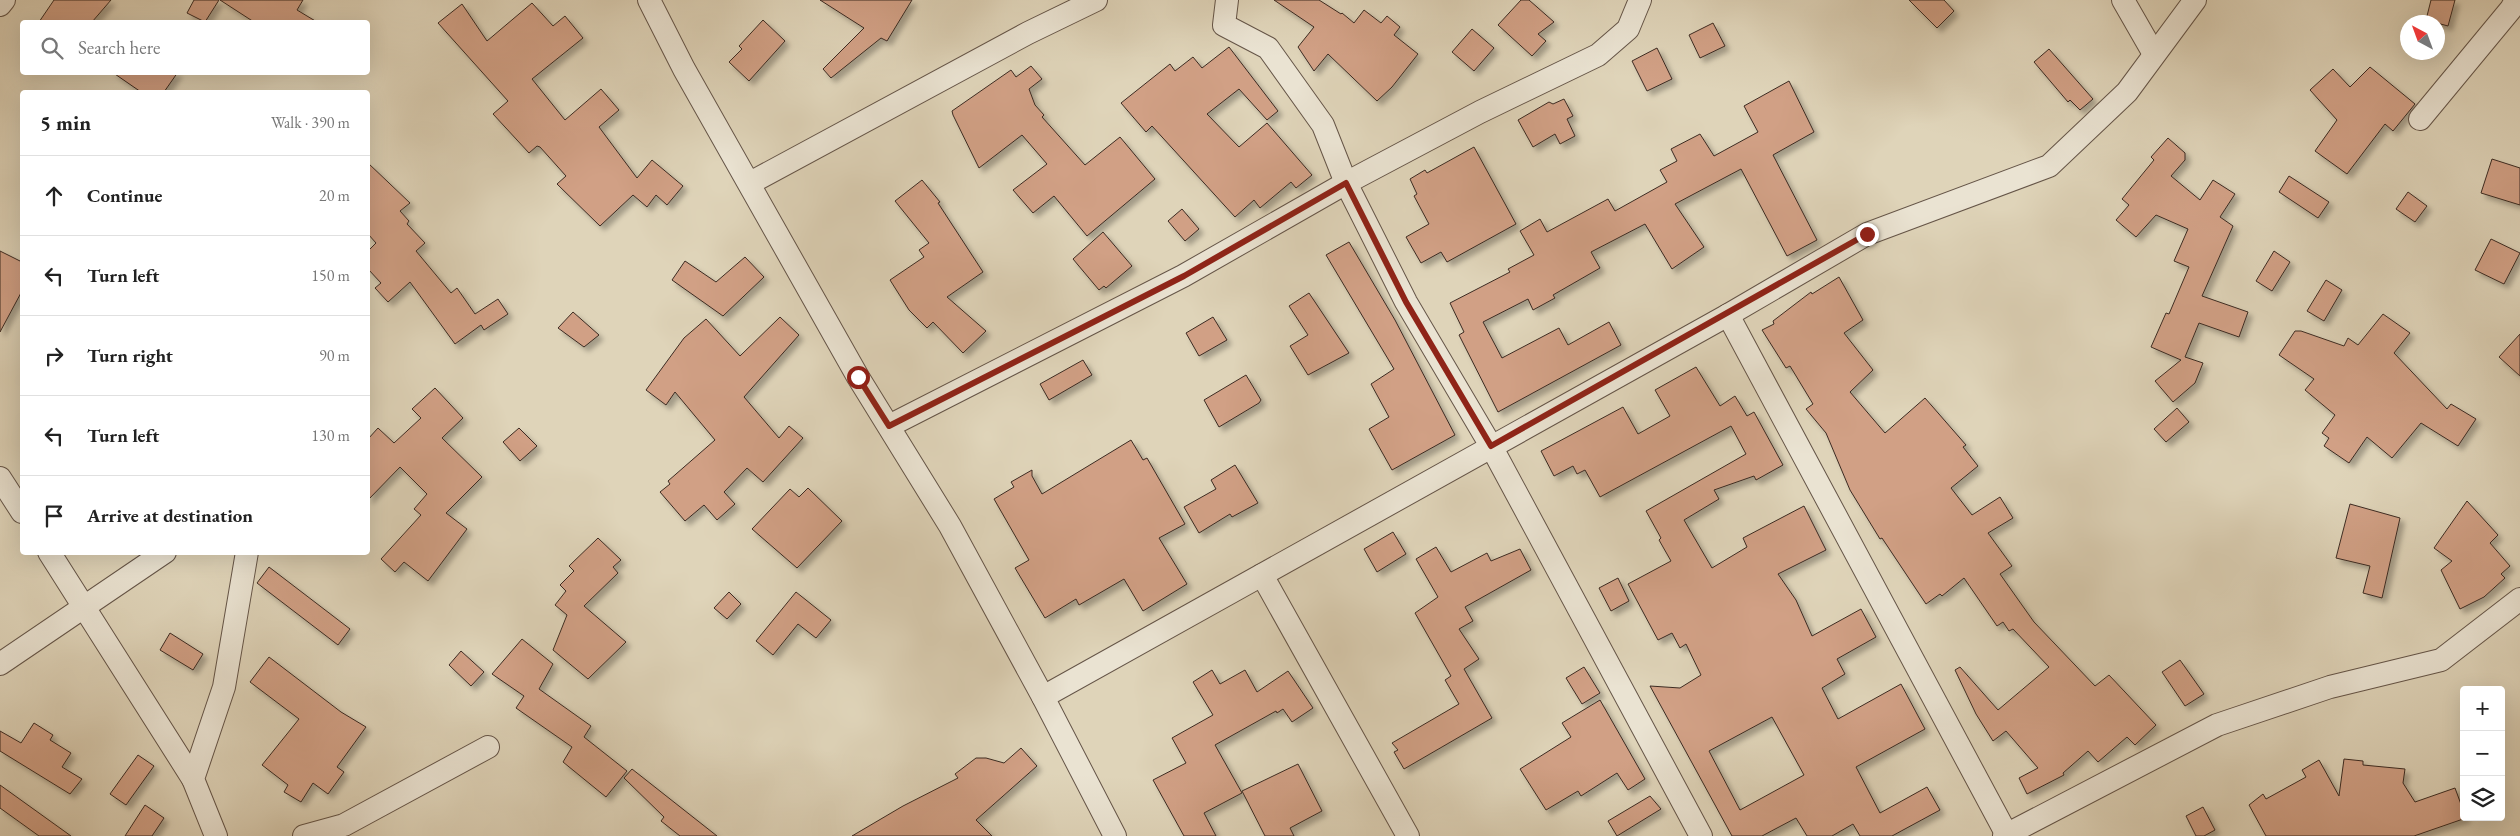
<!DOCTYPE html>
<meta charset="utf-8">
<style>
:root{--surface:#fff;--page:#f2f2f2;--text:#222;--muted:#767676;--line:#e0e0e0}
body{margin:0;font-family:"EB Garamond",serif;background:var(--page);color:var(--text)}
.controls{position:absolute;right:15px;bottom:15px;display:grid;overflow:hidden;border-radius:5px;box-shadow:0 5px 20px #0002}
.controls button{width:45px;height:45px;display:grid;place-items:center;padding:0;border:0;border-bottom:1px solid var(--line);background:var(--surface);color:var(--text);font:25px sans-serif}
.compass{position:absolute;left:2400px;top:15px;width:45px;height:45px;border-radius:50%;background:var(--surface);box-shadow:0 5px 20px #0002;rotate:319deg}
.stop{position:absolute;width:15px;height:15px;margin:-11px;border:4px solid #8f2418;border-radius:50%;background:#fff}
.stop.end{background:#8f2418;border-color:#fff;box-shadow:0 1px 5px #0008}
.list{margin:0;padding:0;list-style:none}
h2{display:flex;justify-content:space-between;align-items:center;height:65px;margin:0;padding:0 20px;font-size:21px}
h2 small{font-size:16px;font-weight:400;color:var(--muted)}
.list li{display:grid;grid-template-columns:32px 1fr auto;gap:15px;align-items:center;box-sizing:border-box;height:80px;padding:0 20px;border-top:1px solid var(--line)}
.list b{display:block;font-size:19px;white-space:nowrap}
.list em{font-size:16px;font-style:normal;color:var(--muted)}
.icon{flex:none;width:28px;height:28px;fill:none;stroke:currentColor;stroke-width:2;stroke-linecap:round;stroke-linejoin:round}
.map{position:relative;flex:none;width:2520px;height:836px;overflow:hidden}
.search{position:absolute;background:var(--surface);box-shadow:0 5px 20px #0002;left:20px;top:20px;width:350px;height:55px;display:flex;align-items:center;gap:12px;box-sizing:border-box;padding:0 18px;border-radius:5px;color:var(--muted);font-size:19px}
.panel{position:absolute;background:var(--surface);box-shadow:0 5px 20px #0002;left:20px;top:90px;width:350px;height:465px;border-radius:5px}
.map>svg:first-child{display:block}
.building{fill:#d1a085;stroke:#3c2b22;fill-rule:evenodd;filter:url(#shadow)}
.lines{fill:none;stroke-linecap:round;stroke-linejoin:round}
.street-casing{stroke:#655548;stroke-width:24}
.street{stroke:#eae3d2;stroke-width:22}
.route{stroke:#8f2418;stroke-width:6}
</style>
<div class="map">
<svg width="2520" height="836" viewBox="0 0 2520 836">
<defs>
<filter id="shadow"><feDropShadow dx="4.5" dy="4.5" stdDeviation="2.5" flood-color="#0004"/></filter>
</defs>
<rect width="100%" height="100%" fill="#dfd4b9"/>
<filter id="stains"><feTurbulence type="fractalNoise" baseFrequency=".004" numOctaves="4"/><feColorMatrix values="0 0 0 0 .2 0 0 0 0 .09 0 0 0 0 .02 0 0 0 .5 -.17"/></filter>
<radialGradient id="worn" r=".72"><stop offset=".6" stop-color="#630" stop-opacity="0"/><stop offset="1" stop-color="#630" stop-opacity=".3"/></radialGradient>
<g class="building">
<polygon points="54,0 111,0 92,22 39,22"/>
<polygon points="194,0 219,0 205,22 187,13"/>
<polygon points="220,0 303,0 297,10 317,22 254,22"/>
<polygon points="820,0 912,0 887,41 881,38 831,78 823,69 864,28"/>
<polygon points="1274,0 1319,0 1341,14 1342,13 1354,23 1364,10 1381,23 1387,16 1400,27 1394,35 1418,54 1392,87 1377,101 1328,54 1314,71 1298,47 1314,27"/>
<polygon points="1521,0 1529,0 1554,22 1538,34 1546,41 1532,56 1498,25"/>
<polygon points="1909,0 1944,0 1954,11 1937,28"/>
<polygon points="2431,0 2455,0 2448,26 2426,20"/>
<polygon points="532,3 553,26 565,16 583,38 532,79 565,120 601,89 619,110 599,127 637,178 652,160 683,186 667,205 656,195 647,207 633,195 600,226 557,184 566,176 540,147 537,146 529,153 493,114 508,101 438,23 462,4 487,41"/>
<polygon points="763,20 785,41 749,81 729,62 742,49 739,46"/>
<polygon points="1713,23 1725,46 1700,58 1689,35"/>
<polygon points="1472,29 1494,48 1474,71 1452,52"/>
<polygon points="1229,47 1278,111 1267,120 1239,89 1207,114 1239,147 1267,123 1312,175 1296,188 1291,182 1260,208 1254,200 1235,217 1152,126 1146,132 1121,103 1170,64 1175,71 1193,57 1202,68"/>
<polygon points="1657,48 1672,79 1647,91 1632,61"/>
<polygon points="2049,49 2093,99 2080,110 2070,100 2068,102 2034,62"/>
<polygon points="1031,66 1042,79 1029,89 1035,105 1044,115 1042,117 1085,165 1120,137 1155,179 1087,236 1054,196 1033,213 1013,190 1047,164 1022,135 979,168 953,115 952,111 1011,70 1016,77"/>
<polygon points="2370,67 2415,104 2393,131 2385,124 2347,174 2315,151 2337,120 2310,90 2333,69 2350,87"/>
<polygon points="112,72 178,72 164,92 141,92"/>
<polygon points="1789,81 1814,132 1773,155 1817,240 1787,256 1741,169 1675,204 1704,247 1672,269 1645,224 1591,252 1600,268 1553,295 1555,298 1533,310 1528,299 1483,322 1502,358 1559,328 1568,345 1609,322 1621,345 1498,412 1459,335 1464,332 1450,303 1510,272 1508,269 1534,255 1520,231 1540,219 1547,232 1608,199 1615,211 1667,182 1660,170 1677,161 1671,149 1700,134 1714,156 1758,132 1744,106"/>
<polygon points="1564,99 1573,116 1567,119 1575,136 1560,144 1555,134 1533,147 1518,120 1549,102 1553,104"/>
<polygon points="2168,138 2185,153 2185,160 2171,176 2200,200 2213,180 2235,194 2220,217 2233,226 2202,296 2248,312 2239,337 2199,323 2185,357 2203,363 2195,383 2173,402 2155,381 2181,360 2151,347 2166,313 2169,314 2189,267 2174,261 2188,229 2156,215 2136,237 2116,220 2129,205 2122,199 2154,160 2151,157"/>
<polygon points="1474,147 1516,224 1447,262 1441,252 1421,263 1406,237 1429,224 1414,196 1417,194 1410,179 1425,170 1427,173"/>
<polygon points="2492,159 2520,168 2520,205 2481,193"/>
<polygon points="368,163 410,203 400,211 409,221 407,224 425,243 416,251 451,293 457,288 475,314 498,299 508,314 484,330 481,325 455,344 410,282 388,302 375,288 381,283 368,269 368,251 376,243 368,234"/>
<polygon points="2289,176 2329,202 2318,218 2279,192"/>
<polygon points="922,180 940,202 938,203 983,272 947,297 986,331 963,353 933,322 927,328 909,310 890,280 924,257 919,250 929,243 895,201"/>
<polygon points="2408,192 2427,206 2415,222 2396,209"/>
<polygon points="1182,209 1199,229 1185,241 1168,221"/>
<polygon points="1103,232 1132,266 1106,288 1104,286 1099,290 1073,259"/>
<polygon points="2491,239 2520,253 2504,284 2475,270"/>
<polygon points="1349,242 1395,320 1455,435 1392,470 1369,429 1389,417 1371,384 1394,369 1326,255"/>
<polygon points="0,251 22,262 22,291 0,332"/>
<polygon points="2274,251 2290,262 2272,291 2256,281"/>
<polygon points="745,257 764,277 723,316 672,280 685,261 716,282"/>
<polygon points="1839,277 1863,320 1844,333 1873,370 1850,392 1885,433 1925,398 1966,445 1963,447 1978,466 1951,488 1972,515 2000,497 2013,518 1988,533 2012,566 2000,574 2034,622 2095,686 2109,675 2156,725 2135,745 2127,737 2098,762 2088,751 2063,773 2064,775 2027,794 2019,778 2038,768 2006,731 1993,741 1976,714 1955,670 1960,667 1998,710 2049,667 2013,629 2009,631 2003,622 1997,626 1964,578 1942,596 1940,594 1926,604 1882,538 1880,539 1850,490 1826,433 1806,409 1813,404 1790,366 1786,368 1762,330 1774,324 1773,321 1811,292 1812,294"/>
<polygon points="2326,280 2342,290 2324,321 2307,311"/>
<polygon points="1309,293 1349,353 1308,375 1290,346 1308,335 1289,306"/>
<polygon points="573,312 599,335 584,347 558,328"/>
<polygon points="2383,314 2410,333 2394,353 2447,409 2451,404 2476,419 2458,446 2421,423 2392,458 2367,437 2349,463 2324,446 2329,438 2322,433 2335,415 2305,390 2314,379 2279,355 2295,331 2301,331 2344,346 2348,338 2358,345"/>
<polygon points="780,317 799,335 744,397 779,438 789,426 803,438 763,482 747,468 724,492 735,504 717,520 704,505 685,521 660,492 670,484 668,481 715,440 675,392 666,405 646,390 684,338 706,319 740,356"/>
<polygon points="1213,317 1227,340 1199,356 1186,333"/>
<polygon points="2520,334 2520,376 2499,357"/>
<polygon points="1083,360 1092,375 1049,400 1040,384"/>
<path d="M1696,367L1720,406L1735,396L1747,416L1754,412L1783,465L1756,480L1754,476L1714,490L1719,499L1684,520L1712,568L1747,547L1743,538L1804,506L1826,550L1778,574L1796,600L1812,636L1861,609L1876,637L1837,659L1845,674L1822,688L1838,719L1901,684L1925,729L1856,767L1880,813L1927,787L1940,810L1892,836H1860L1853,824L1832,836H1807L1796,818L1762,836H1732L1650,686L1680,688L1701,675L1686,644L1680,648L1672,633L1658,640L1628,584L1671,561L1659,540L1661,538L1646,511L1746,454L1731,426L1600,497L1585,470L1577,474L1573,466L1554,476L1541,451L1623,407L1638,434L1670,416L1655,390ZM1772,717L1804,775L1740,810L1709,751Z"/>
<polygon points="1246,375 1261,400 1259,403 1219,427 1204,400"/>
<polygon points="435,388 463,418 442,438 482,477 446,513 467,529 428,581 404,562 395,572 381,559 421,515 414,509 427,494 400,467 368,500 368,439 378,428 394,443 421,418 412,409"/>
<polygon points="2177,408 2189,422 2166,442 2154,429"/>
<polygon points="519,428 537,446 520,461 503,442"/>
<polygon points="1131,440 1143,460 1147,458 1185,524 1159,538 1187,584 1143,611 1124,579 1079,605 1076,599 1045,618 1015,568 1029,560 994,499 1014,487 1011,482 1032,470 1032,476 1042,494"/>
<polygon points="1235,465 1258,503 1232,517 1230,514 1199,533 1184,507 1216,489 1211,480"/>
<polygon points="808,488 842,521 797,568 752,529 790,489 799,497"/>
<polygon points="2467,501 2498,535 2490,543 2510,566 2501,574 2505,578 2484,597 2460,609 2441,570 2452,561 2434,548"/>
<polygon points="2350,504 2400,518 2382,598 2363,593 2370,566 2336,558"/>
<polygon points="1393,532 1406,554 1377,572 1364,549"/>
<polygon points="598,538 621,560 613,567 618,573 584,606 626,642 588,679 553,650 567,615 555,605 566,591 560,585 574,571 569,566"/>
<polygon points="1436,547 1451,572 1487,553 1491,561 1520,549 1531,570 1465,607 1473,621 1459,629 1479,659 1464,669 1492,718 1404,769 1394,752 1398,750 1392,743 1459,704 1445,680 1451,676 1415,613 1438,597 1416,559"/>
<polygon points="269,567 350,629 338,645 257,583"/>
<polygon points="1618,578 1629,601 1611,611 1599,588"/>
<polygon points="729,592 741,604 727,619 714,608"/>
<polygon points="796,592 831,620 816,638 798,624 773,655 756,641"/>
<polygon points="170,633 203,654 193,670 160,650"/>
<polygon points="522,639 553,664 539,689 591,726 584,737 627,771 606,797 563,762 572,747 516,708 524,696 492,674"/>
<polygon points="461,651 484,672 471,686 449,665"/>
<polygon points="269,657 341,712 366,727 337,767 344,772 328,794 313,783 301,802 284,792 288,785 262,765 299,719 250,682"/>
<polygon points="2180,660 2204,694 2185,706 2162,672"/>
<polygon points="1584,667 1600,693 1582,704 1566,678"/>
<polygon points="1212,670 1220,684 1245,670 1257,692 1288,671 1313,708 1292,722 1283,709 1277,713 1276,711 1215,745 1242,793 1204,813 1216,836 1184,836 1153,780 1186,763 1172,738 1213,715 1193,682"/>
<polygon points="1600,700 1645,779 1628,790 1617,773 1581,796 1578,791 1546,810 1520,769 1571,737 1562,723"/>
<polygon points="34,723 53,735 50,740 71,753 62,767 82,779 70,794 0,751 0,731 21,743"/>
<polygon points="1021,748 1037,766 976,820 992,836 852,836 903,806 958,778 955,774 976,758 986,758 1004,763"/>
<polygon points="138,755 154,766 126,805 110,794"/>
<polygon points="2344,759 2363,761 2363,765 2405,769 2403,783 2415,802 2455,788 2466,818 2414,836 2266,836 2249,805 2263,794 2266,799 2306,777 2302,770 2319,760 2339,796"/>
<polygon points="1298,764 1322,811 1290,828 1294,836 1265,836 1242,791"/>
<polygon points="632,769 717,836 680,836 661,821 664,817 624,778"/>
<polygon points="0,785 71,836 39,836 0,808"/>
<polygon points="1650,796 1661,809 1617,836 1608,821"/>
<polygon points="145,805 164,818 152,836 125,836"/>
<polygon points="2203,807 2215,830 2204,836 2196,836 2186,816"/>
</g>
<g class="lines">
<g class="street-casing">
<g id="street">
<polyline points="649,0 684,69 858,377 950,526 1043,697 1115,836"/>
<polyline points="1227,0 1224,25 1268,48 1323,125 1346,183 1406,302 1491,446 1701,836"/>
<polyline points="2123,0 2154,54"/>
<polyline points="0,5 4,0"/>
<polyline points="2420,119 2511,9 2516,0"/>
<polyline points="750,183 1028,33 1096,0"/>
<polyline points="1728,315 2007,835"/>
<polyline points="889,426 1183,276 1346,183 1480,112 1598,55 1628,29 1640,0"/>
<polyline points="0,478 22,512"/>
<polyline points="49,552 193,779"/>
<polyline points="1262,575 1408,836"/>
<polyline points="0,664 165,552"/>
<polyline points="1043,697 1728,315 1867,234 2049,166 2127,92 2195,0"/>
<polyline points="216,836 193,779 224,687 247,552"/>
<polyline points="304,836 344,825 488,747"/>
<polyline points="2004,836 2217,725 2330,687 2441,660 2520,599"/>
</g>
</g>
<use href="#street" class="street"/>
</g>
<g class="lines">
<polyline class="route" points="858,377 889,426 1184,276 1346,183 1406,302 1491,446 1867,234"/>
</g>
<rect width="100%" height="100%" filter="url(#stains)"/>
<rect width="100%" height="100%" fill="url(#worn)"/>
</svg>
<div class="controls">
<button>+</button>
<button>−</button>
<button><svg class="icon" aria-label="layers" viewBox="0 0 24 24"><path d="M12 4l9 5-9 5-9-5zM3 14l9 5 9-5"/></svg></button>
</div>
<svg class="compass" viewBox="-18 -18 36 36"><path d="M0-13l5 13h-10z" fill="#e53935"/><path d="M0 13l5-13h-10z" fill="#767676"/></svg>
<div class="stop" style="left:858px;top:377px"></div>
<div class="stop end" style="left:1867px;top:234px"></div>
<div class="search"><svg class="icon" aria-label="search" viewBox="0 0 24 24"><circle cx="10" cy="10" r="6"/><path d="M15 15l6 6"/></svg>Search here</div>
<section class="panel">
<h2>5 min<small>Walk · 390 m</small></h2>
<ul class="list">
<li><svg class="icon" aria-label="ahead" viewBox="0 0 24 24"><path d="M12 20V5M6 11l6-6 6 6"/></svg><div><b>Continue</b></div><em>20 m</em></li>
<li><svg class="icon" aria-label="left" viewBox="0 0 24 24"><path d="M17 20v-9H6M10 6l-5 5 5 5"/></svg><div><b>Turn left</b></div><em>150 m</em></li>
<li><svg class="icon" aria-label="right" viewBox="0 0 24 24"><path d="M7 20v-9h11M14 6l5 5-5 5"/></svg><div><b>Turn right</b></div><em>90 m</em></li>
<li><svg class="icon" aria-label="left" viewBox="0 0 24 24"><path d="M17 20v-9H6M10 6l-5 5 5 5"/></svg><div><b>Turn left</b></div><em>130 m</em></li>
<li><svg class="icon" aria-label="arrive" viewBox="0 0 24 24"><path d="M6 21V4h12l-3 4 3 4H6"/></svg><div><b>Arrive at destination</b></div></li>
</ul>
</section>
</div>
